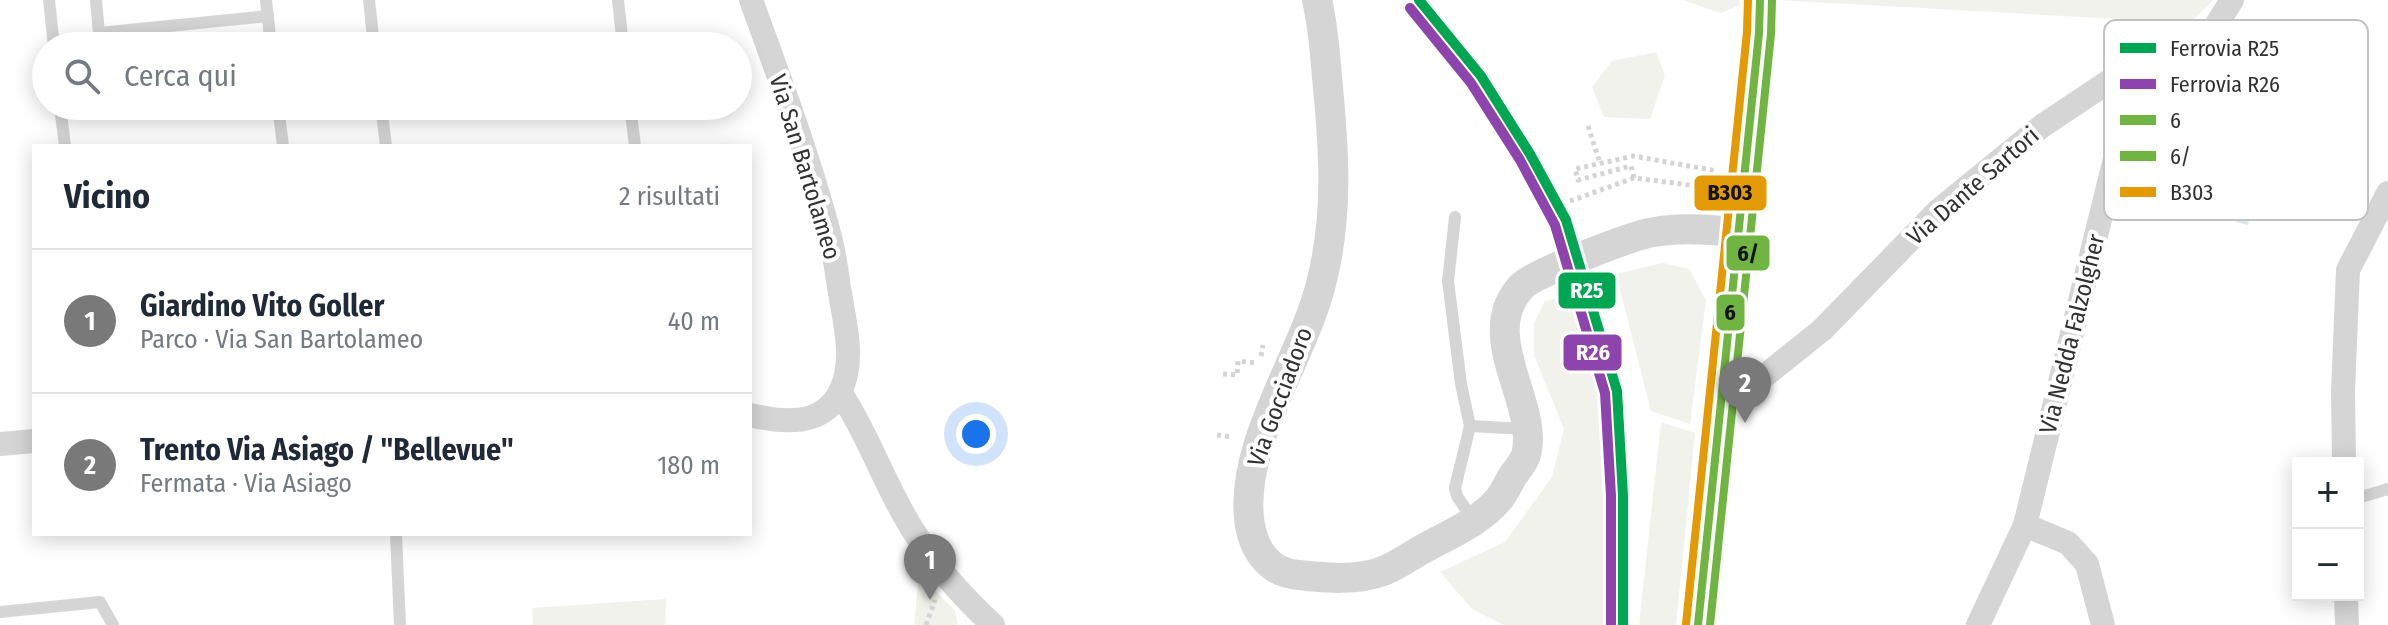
<!DOCTYPE html>
<html lang="it">
<meta charset="utf-8">
<style>
:root{--surface:#fff;--page:#f2f2f3;--text:#1f2937;--muted:#747a83;--line:#e0e1e3;--accent:#797979}
body{margin:0;font-family:"Fira Sans Condensed",sans-serif;background:var(--page);color:var(--text)}
.controls{position:absolute;right:24px;bottom:24px;display:grid;overflow:hidden;border-radius:0px;box-shadow:0 4px 20px #0003}
.controls button{width:72px;height:72px;display:grid;place-items:center;padding:0;border:0;border-bottom:2px solid var(--line);background:var(--surface);color:var(--text);font:40px sans-serif}
.you{position:absolute;left:976px;top:434px;width:28px;height:28px;margin:-20px;border:6px solid #fff;border-radius:50%;background:#1a73e8;box-shadow:0 0 0 12px #1a73e833}
.badge{display:grid;place-items:center;width:52px;height:52px;border-radius:50%;background:var(--accent);color:#fff;font-size:26px;font-weight:700}
.pin{position:absolute;translate:-50% -66px;filter:drop-shadow(0 2px 4px #0008)}
.pin::after{content:'';position:absolute;top:42px;width:28px;height:24px;background:inherit;clip-path:polygon(0 0,100% 0,50% 100%)}
.list{margin:0;padding:0;list-style:none}
h2{display:flex;justify-content:space-between;align-items:center;height:104px;margin:0;padding:0 32px;font-size:34px}
h2 small{font-size:26px;font-weight:400;color:var(--muted)}
.list li{display:grid;grid-template-columns:52px 1fr auto;gap:24px;align-items:center;box-sizing:border-box;height:144px;padding:0 32px;border-top:2px solid var(--line)}
.list b{display:block;font-size:30px;white-space:nowrap}
.list p{margin:0;font-size:26px;white-space:nowrap;color:var(--muted)}
.list em{font-size:26px;font-style:normal;color:var(--muted)}
.icon{flex:none;width:44px;height:44px;fill:none;stroke:currentColor;stroke-width:2;stroke-linecap:round;stroke-linejoin:round}
.map{position:relative;flex:none;width:2388px;height:625px;overflow:hidden}
.search{position:absolute;background:var(--surface);box-shadow:0 4px 20px #0003;left:32px;top:32px;width:720px;height:88px;display:flex;align-items:center;gap:20px;box-sizing:border-box;padding:0 28px;border-radius:44px;color:var(--muted);font-size:30px}
.panel{position:absolute;background:var(--surface);box-shadow:0 4px 20px #0003;left:32px;top:144px;width:720px;height:392px;border-radius:0px}
.map>svg:first-child{display:block}
.green{fill:#f0f2eb}
.water{fill:#d8eaeb}
.lines{fill:none;stroke-linecap:round;stroke-linejoin:round}
.path{stroke:#d4d4d4;stroke-width:5;stroke-dasharray:4 4;stroke-linecap:butt}
.service{stroke:#d5d5d5;stroke-width:12}
.minor{stroke:#d5d5d5;stroke-width:24}
.tertiary{stroke:#d5d5d5;stroke-width:30}
.secondary{stroke:#cfcfcf;stroke-width:34}
.bus-1-casing{stroke:#fff;stroke-width:14}
.bus-2-casing{stroke:#fff;stroke-width:14}
.bus-3-casing{stroke:#fff;stroke-width:14}
.bus-1{stroke:#70b442;stroke-width:8}
.bus-2{stroke:#70b442;stroke-width:8}
.bus-3{stroke:#e39a05;stroke-width:8}
.rail-1-casing{stroke:#fff;stroke-width:16}
.rail-2-casing{stroke:#fff;stroke-width:16}
.rail-1{stroke:#00a651;stroke-width:10}
.rail-2{stroke:#8e44ad;stroke-width:10}
.labels{text-anchor:middle;dominant-baseline:central;stroke-width:8;stroke-linejoin:round;paint-order:stroke}
.street-label{font-size:24px;fill:#313131;stroke:#fff}
.key{fill:#fff;stroke:#c1c1c1;stroke-width:2}
.key-label{font-size:22px;fill:#313131}
.line-badge{stroke:#fff;stroke-width:3}
.badge-label{font-size:22px;text-anchor:middle;font-weight:bold;fill:#fff}
.pale-badge-label{font-size:22px;text-anchor:middle;font-weight:bold;fill:#111}
</style>
<div class="map">
<svg width="2388" height="625" viewBox="0 0 2388 625">
<rect width="100%" height="100%" fill="#fff"/>
<g class="green">
<polygon points="1683,0 1739,0 1740,5 1720,13"/>
<polygon points="1777,0 2213,0 2190,23"/>
<polygon points="1656,52 1665,75 1650,119 1604,117 1592,87 1612,61"/>
<polygon points="1663,263 1689,269 1706,300 1690,424 1651,411 1616,274"/>
<polygon points="1583,291 1608,410 1613,518 1612,625 1504,625 1472,609 1440,572 1505,542 1552,477 1564,429 1534,355 1534,323 1545,301"/>
<polygon points="1661,422 1695,433 1676,625 1639,625"/>
<polygon points="919,574 955,611 958,625 914,625"/>
<polygon points="666,599 665,625 533,625 532,608"/>
</g>
<polygon class="water" points="2246,176 2258,178 2248,225 2236,222"/>
<g class="lines">
<g class="path">
<polyline points="1588,126 1600,163"/>
<polyline points="1634,178 1631,166 1578,180 1575,169 1633,156 1717,171"/>
<polyline points="1570,201 1634,178 1712,188"/>
<polyline points="1261,356 1263,345"/>
<polyline points="1223,374 1237,375 1238,361 1256,363"/>
<polyline points="1217,435 1232,437"/>
<polyline points="926,625 935,600"/>
</g>
<g class="service">
<polyline points="49,0 54,46"/>
<polyline points="96,0 99,33 268,16"/>
<polyline points="266,0 271,46"/>
<polyline points="369,0 374,46"/>
<polyline points="618,0 623,46"/>
<polyline points="60,106 65,146"/>
<polyline points="278,106 283,146"/>
<polyline points="381,106 386,146"/>
<polyline points="630,106 635,146"/>
<polyline points="1455,217 1448,281 1461,384 1470,426 1526,429"/>
<polyline points="1470,426 1455,488 1457,496 1473,520"/>
<polyline points="2358,498 2388,489"/>
<polyline points="396,534 400,625"/>
<polyline points="0,612 100,602 113,625"/>
</g>
<g class="minor">
<polyline points="1723,379 1749,381 1762,378 1822,330 1939,210 2042,126 2126,70 2210,35 2232,0"/>
<path d="M840,392C870,437 886,490 916,535C937,569 964,598 993,625"/>
<path d="M750,415C783,423 824,427 841,390C854,361 846,328 841,299C837,277 835,254 829,233C808,154 779,77 751,0"/>
<polyline points="0,444 34,441"/>
<polyline points="2344,463 2343,391 2348,270 2388,193"/>
<polyline points="2025,525 2068,543 2087,564 2103,625"/>
<polyline points="2346,595 2347,625"/>
<polyline points="1978,625 2025,525 2130,97"/>
</g>
<path class="tertiary" d="M1317,0C1323,25 1325,52 1327,77C1334,148 1339,214 1321,284C1303,356 1241,442 1249,518C1252,547 1267,573 1299,575C1326,578 1357,581 1383,571C1397,566 1410,556 1423,549C1448,535 1480,522 1499,499C1504,493 1508,484 1512,477C1516,471 1524,462 1526,455C1540,404 1475,335 1522,286C1535,273 1633,235 1654,232C1682,227 1710,230 1738,232"/>
<polyline class="secondary" points="1698,625 1759,33 1760,0"/>
<g class="bus-1-casing">
<polyline id="bus-1" points="1698,625 1759,33 1760,0"/>
</g>
<g class="bus-2-casing">
<polyline id="bus-2" points="1710,625 1771,34 1772,0"/>
</g>
<g class="bus-3-casing">
<polyline id="bus-3" points="1686,624 1747,32 1748,0"/>
</g>
<use href="#bus-1" class="bus-1"/>
<use href="#bus-2" class="bus-2"/>
<use href="#bus-3" class="bus-3"/>
<g class="rail-1-casing">
<polyline id="rail-1" points="1419,0 1481,76 1530,154 1566,220 1617,391 1623,496 1623,625"/>
</g>
<g class="rail-2-casing">
<polyline id="rail-2" points="1410,8 1471,83 1520,160 1555,225 1605,393 1611,496 1611,625"/>
</g>
<use href="#rail-1" class="rail-1"/>
<use href="#rail-2" class="rail-2"/>
</g>
<g class="labels">
<g class="street-label">
<text transform="translate(805 167) rotate(73)">Via San Bartolameo</text>
<text transform="translate(1973 186) rotate(-41)">Via Dante Sartori</text>
<text transform="translate(2072 334) rotate(-76)">Via Nedda Falzolgher</text>
<text transform="translate(1280 397) rotate(-70)">Via Gocciadoro</text>
</g>
</g>
<rect x="2104" y="20" width="264" height="200" rx="12" class="key"/>
<rect x="2120" y="43" width="36" height="10" fill="#00a651"/>
<rect x="2120" y="79" width="36" height="10" fill="#8e44ad"/>
<rect x="2120" y="115" width="36" height="10" fill="#70b442"/>
<rect x="2120" y="151" width="36" height="10" fill="#70b442"/>
<rect x="2120" y="187" width="36" height="10" fill="#e39a05"/>
<g class="key-label">
<text x="2170" y="56">Ferrovia R25</text>
<text x="2170" y="92">Ferrovia R26</text>
<text x="2170" y="128">6</text>
<text x="2170" y="164">6/</text>
<text x="2170" y="200">B303</text>
</g>
<g class="line-badge">
<rect x="1693" y="174" width="75" height="38" rx="8" fill="#e39a05"/>
<rect x="1725" y="234" width="46" height="38" rx="8" fill="#70b442"/>
<rect x="1557" y="271" width="60" height="39" rx="8" fill="#00a651"/>
<rect x="1715" y="293" width="31" height="39" rx="8" fill="#70b442"/>
<rect x="1562" y="333" width="61" height="39" rx="8" fill="#8e44ad"/>
</g>
<g class="badge-label">
<text x="1587" y="298">R25</text>
<text x="1593" y="360">R26</text>
</g>
<g class="pale-badge-label">
<text x="1730" y="200">B303</text>
<text x="1748" y="261">6/</text>
<text x="1730" y="320">6</text>
</g>
</svg>
<div class="controls">
<button>+</button>
<button>−</button>
</div>
<div class="you"></div>
<div class="pin badge" style="left:930px;top:600px">1</div>
<div class="pin badge" style="left:1745px;top:423px">2</div>
<div class="search"><svg class="icon" aria-label="search" viewBox="0 0 24 24"><circle cx="10" cy="10" r="6"/><path d="M15 15l6 6"/></svg>Cerca qui</div>
<section class="panel">
<h2>Vicino<small>2 risultati</small></h2>
<ul class="list">
<li><span class="badge">1</span><div><b>Giardino Vito Goller</b><p>Parco · Via San Bartolameo</p></div><em>40 m</em></li>
<li><span class="badge">2</span><div><b>Trento Via Asiago / &quot;Bellevue&quot;</b><p>Fermata · Via Asiago</p></div><em>180 m</em></li>
</ul>
</section>
</div>
